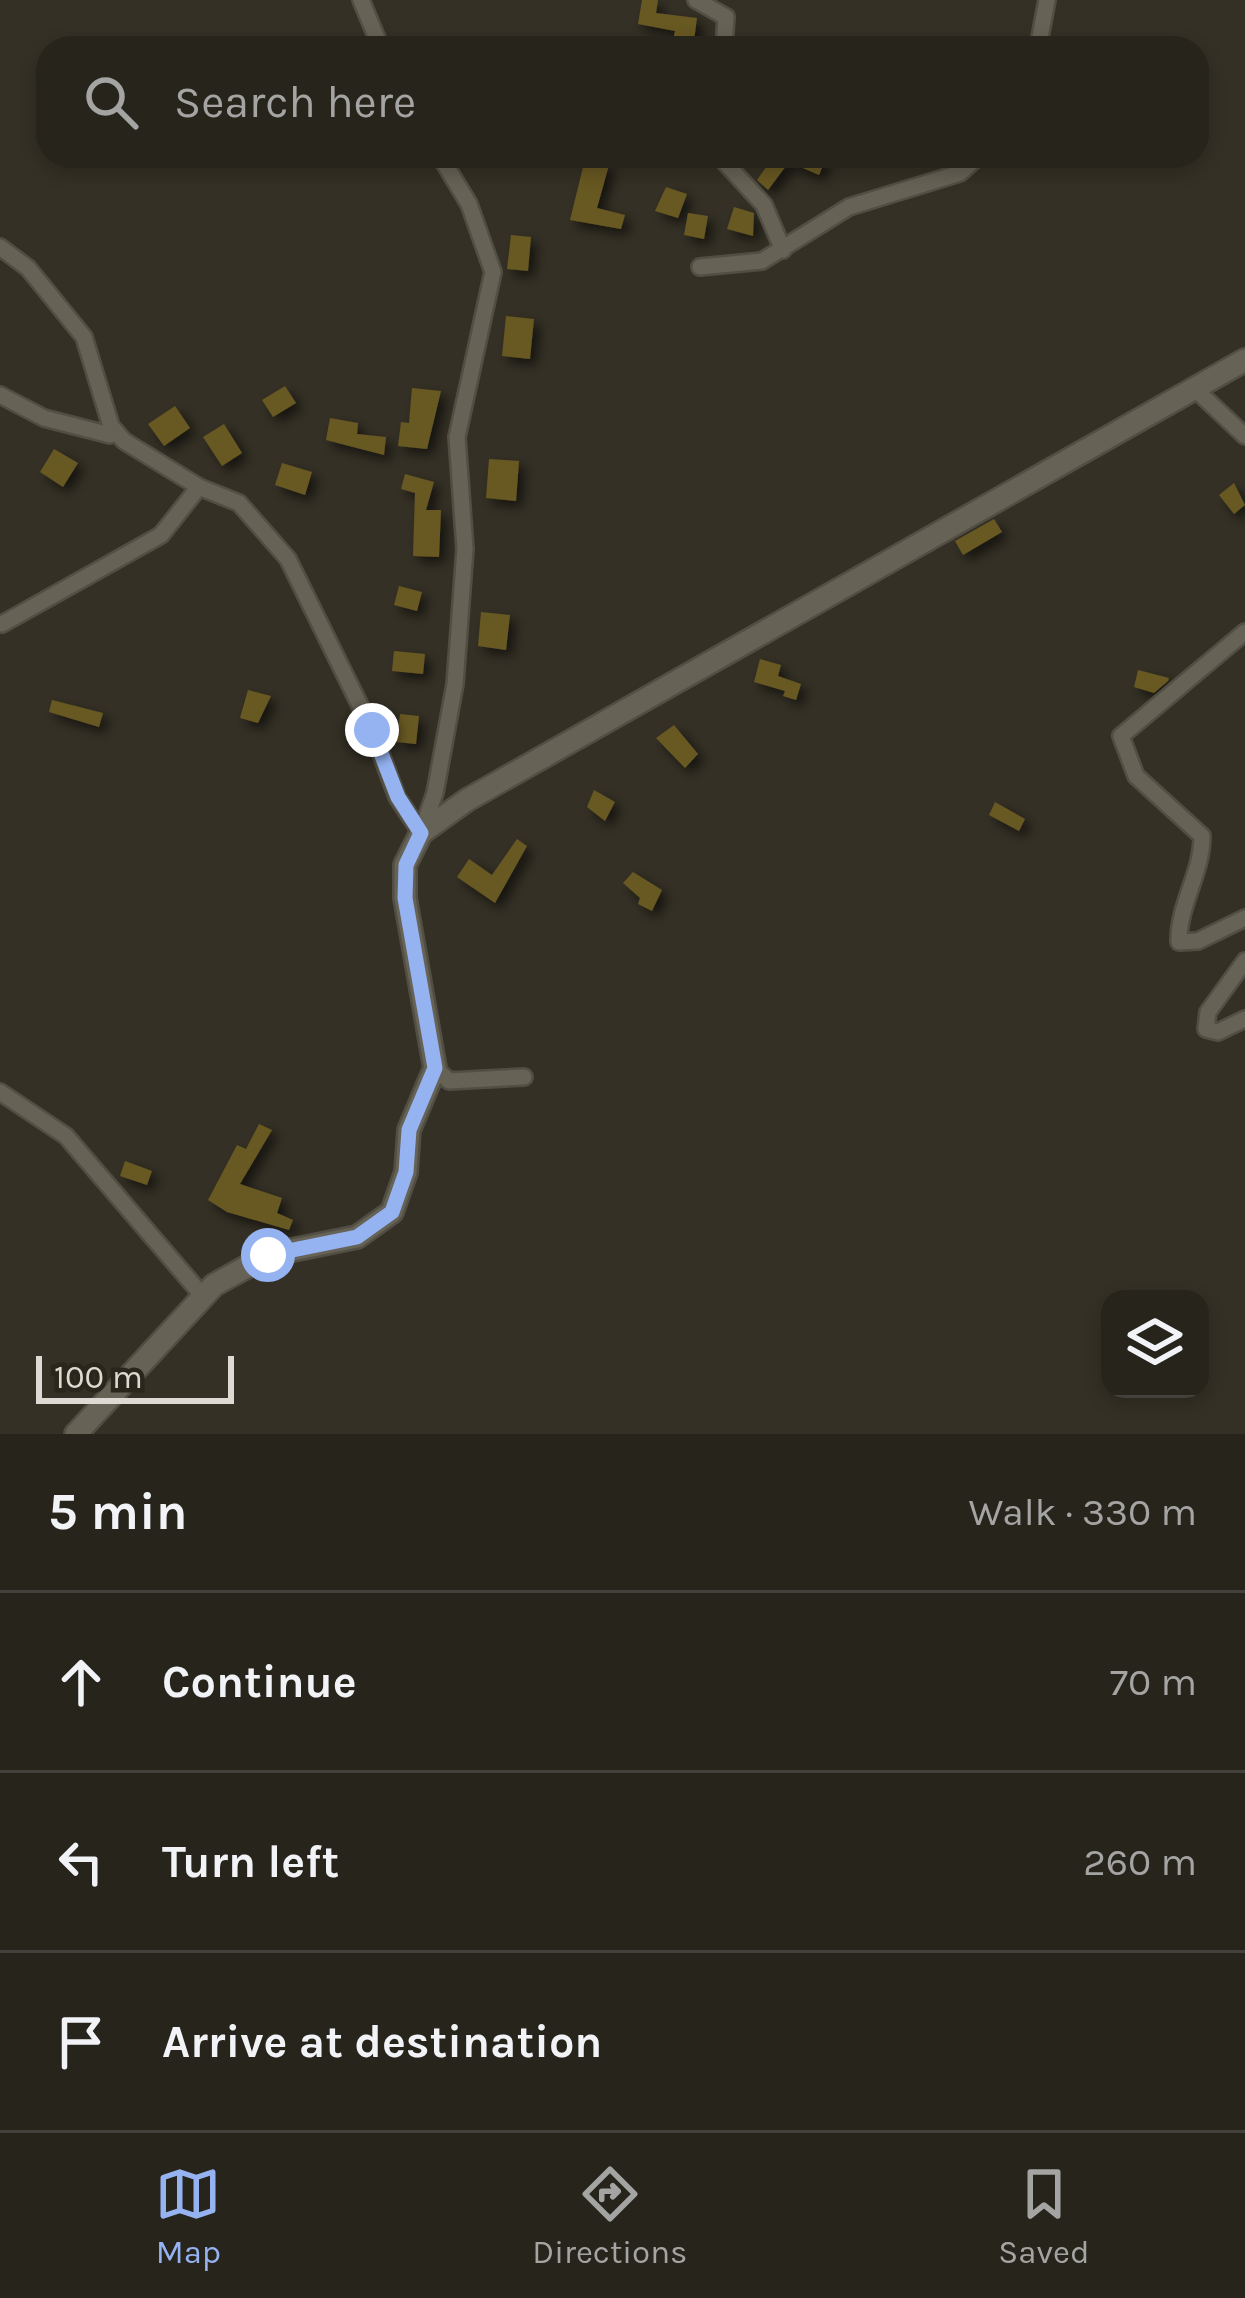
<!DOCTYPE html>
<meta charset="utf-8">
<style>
:root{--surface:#27241c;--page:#333029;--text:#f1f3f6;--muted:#a4a4a3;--line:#43413b;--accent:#95b2f1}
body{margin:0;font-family:Karla,sans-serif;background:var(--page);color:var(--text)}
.controls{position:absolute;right:36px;bottom:36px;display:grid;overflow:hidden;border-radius:24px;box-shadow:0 6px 18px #0003}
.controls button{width:108px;height:108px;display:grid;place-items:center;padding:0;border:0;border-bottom:3px solid var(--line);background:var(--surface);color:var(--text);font:60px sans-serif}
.scale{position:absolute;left:36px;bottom:30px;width:198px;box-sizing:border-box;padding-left:12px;border:6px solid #dcdad2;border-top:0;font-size:33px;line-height:42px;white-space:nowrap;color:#dcdad2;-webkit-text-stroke:9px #2a261b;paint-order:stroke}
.stop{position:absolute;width:36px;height:36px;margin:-27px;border:9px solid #95b2f1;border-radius:50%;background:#fff}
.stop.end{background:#95b2f1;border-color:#fff;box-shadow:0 3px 12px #0008}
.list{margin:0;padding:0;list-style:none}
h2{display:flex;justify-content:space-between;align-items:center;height:156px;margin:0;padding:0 48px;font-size:51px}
h2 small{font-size:39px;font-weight:400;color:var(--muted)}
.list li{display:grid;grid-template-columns:78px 1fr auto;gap:36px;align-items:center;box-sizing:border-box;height:180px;padding:0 48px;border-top:3px solid var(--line)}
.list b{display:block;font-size:45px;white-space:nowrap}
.list em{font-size:39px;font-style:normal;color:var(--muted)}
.icon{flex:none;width:66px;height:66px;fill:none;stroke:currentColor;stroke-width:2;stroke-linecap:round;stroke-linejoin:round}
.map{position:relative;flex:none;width:1245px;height:1434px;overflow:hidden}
.search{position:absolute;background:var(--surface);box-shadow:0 6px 18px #0003;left:36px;right:36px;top:36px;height:132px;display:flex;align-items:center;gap:30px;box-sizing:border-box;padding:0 42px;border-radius:36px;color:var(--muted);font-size:45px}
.sheet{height:696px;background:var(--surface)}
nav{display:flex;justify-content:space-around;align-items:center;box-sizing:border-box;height:168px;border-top:3px solid var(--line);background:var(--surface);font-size:33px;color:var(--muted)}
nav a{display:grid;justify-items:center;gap:6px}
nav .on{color:var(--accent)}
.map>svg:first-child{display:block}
.building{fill:#685823;filter:url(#shadow)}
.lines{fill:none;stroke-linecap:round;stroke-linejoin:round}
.street-casing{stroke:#514e44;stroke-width:20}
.secondary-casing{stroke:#514e44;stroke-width:26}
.street{stroke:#666255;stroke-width:15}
.secondary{stroke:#666255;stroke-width:21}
.route{stroke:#95b2f1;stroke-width:15}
</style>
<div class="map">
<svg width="1245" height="1434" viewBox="0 0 1245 1434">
<defs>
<filter id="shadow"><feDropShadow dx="6" dy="6" stdDeviation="6" flood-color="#0009"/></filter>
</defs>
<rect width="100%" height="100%" fill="#343025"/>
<g class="building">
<polygon points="642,0 658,0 656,13 697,18 693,48 671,48 675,31 638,24"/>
<polygon points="774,156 815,156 825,161 819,175 789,162 768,190 757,180"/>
<polygon points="585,159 609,165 597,208 625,215 621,229 570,220"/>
<polygon points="666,187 687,194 678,218 655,211"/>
<polygon points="734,207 754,213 753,236 727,229"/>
<polygon points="688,213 708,216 704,239 684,235"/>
<polygon points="511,235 531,237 528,271 507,269"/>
<polygon points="506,316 534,319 530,359 502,356"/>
<polygon points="285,386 296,403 273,417 262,400"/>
<polygon points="412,388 441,391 427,449 398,446 401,422 409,423"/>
<polygon points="175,406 190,428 164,446 148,424"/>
<polygon points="330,418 358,423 357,434 386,437 384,455 326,440"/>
<polygon points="224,424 242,453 222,466 203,437"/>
<polygon points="54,449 78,463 63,487 40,472"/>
<polygon points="489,459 519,461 516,501 486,498"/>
<polygon points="282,463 312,472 305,495 275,485"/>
<polygon points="405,474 434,482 426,510 441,510 439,557 413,556 415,493 401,489"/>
<polygon points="1234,483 1245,505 1234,514 1219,495"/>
<polygon points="994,519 1002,532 963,555 955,541"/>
<polygon points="399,586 422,592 417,611 394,605"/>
<polygon points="481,612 510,615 506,650 478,646"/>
<polygon points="394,651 425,654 423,674 392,671"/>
<polygon points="760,659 781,665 778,676 801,684 796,700 783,696 785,691 754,682"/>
<polygon points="1138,670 1169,678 1168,681 1154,693 1134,687"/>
<polygon points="248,690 271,696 258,723 240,718"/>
<polygon points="52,700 103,713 99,727 49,712"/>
<polygon points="400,714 419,716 416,744 396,742"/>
<polygon points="674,725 698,754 685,768 656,738"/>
<polygon points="594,790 615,802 605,821 587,807"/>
<polygon points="995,802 1025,819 1019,831 989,815"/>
<polygon points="517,839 527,846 495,903 457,877 469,859 492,875"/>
<polygon points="633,872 662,890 652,911 638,904 640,898 623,883"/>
<polygon points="259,1124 272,1130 240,1184 282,1198 277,1213 293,1220 289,1230 227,1212 208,1200 237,1145 246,1149"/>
<polygon points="125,1161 152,1171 147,1185 120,1176"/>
</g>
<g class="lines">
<g class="street-casing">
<g id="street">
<polyline points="361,0 381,48"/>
<polyline points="696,0 726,17 724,48"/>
<polyline points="1038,48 1047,0"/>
<polyline points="719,156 764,205 783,250"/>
<polyline points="0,247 28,268 84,337 111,426 124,441 199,487 239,503 288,559 372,730 397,797 421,833 435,793 455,684 465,549 457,437 493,272 469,204 440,156"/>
<polyline points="700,267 762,261 849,207 960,173 979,156"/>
<polyline points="1194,388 1245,436"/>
<polyline points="0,395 44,418 110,435 111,426"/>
<polyline points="2,624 161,535 199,487"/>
<path d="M1245,632L1121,736L1136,776L1202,836C1202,874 1178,905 1179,942L1198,941L1245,918"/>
<polyline points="1245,961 1208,1012 1206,1029 1218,1032 1245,1019"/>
<polyline points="435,1068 449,1081 524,1077"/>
<polyline points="0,1092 66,1136 202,1295"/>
</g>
</g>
<g class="secondary-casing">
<polyline id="secondary" points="76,1434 214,1285 268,1255 357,1237 392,1212 406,1172 409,1130 435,1068 405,898 405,865 421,833 467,800 1245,360"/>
</g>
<use href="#street" class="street"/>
<use href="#secondary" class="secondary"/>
</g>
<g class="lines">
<polyline class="route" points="268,1255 357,1237 392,1212 406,1172 409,1130 435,1068 405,898 406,865 421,833 398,797 372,730"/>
</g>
</svg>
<div class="controls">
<button><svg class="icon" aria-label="layers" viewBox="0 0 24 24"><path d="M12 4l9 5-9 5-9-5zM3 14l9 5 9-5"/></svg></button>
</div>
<div class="scale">100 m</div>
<div class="stop" style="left:268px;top:1255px"></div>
<div class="stop end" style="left:372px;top:730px"></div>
<div class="search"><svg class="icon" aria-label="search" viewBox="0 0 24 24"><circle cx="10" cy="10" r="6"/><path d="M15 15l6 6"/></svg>Search here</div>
</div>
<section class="sheet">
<h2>5 min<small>Walk · 330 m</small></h2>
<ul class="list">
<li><svg class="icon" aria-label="ahead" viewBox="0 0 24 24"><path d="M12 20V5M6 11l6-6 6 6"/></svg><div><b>Continue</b></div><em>70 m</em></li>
<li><svg class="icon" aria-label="left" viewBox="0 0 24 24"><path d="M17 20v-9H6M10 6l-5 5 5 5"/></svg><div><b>Turn left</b></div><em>260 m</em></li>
<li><svg class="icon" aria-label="arrive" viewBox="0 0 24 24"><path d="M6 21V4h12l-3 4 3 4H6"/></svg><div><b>Arrive at destination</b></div></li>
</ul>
</section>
<nav>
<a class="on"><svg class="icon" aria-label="map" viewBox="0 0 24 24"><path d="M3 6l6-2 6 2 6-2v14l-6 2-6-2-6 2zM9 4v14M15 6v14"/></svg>Map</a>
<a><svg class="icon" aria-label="directions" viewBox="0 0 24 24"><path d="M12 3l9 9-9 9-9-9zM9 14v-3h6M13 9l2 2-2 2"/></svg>Directions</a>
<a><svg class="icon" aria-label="saved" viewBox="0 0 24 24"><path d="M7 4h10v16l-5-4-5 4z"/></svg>Saved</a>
</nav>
